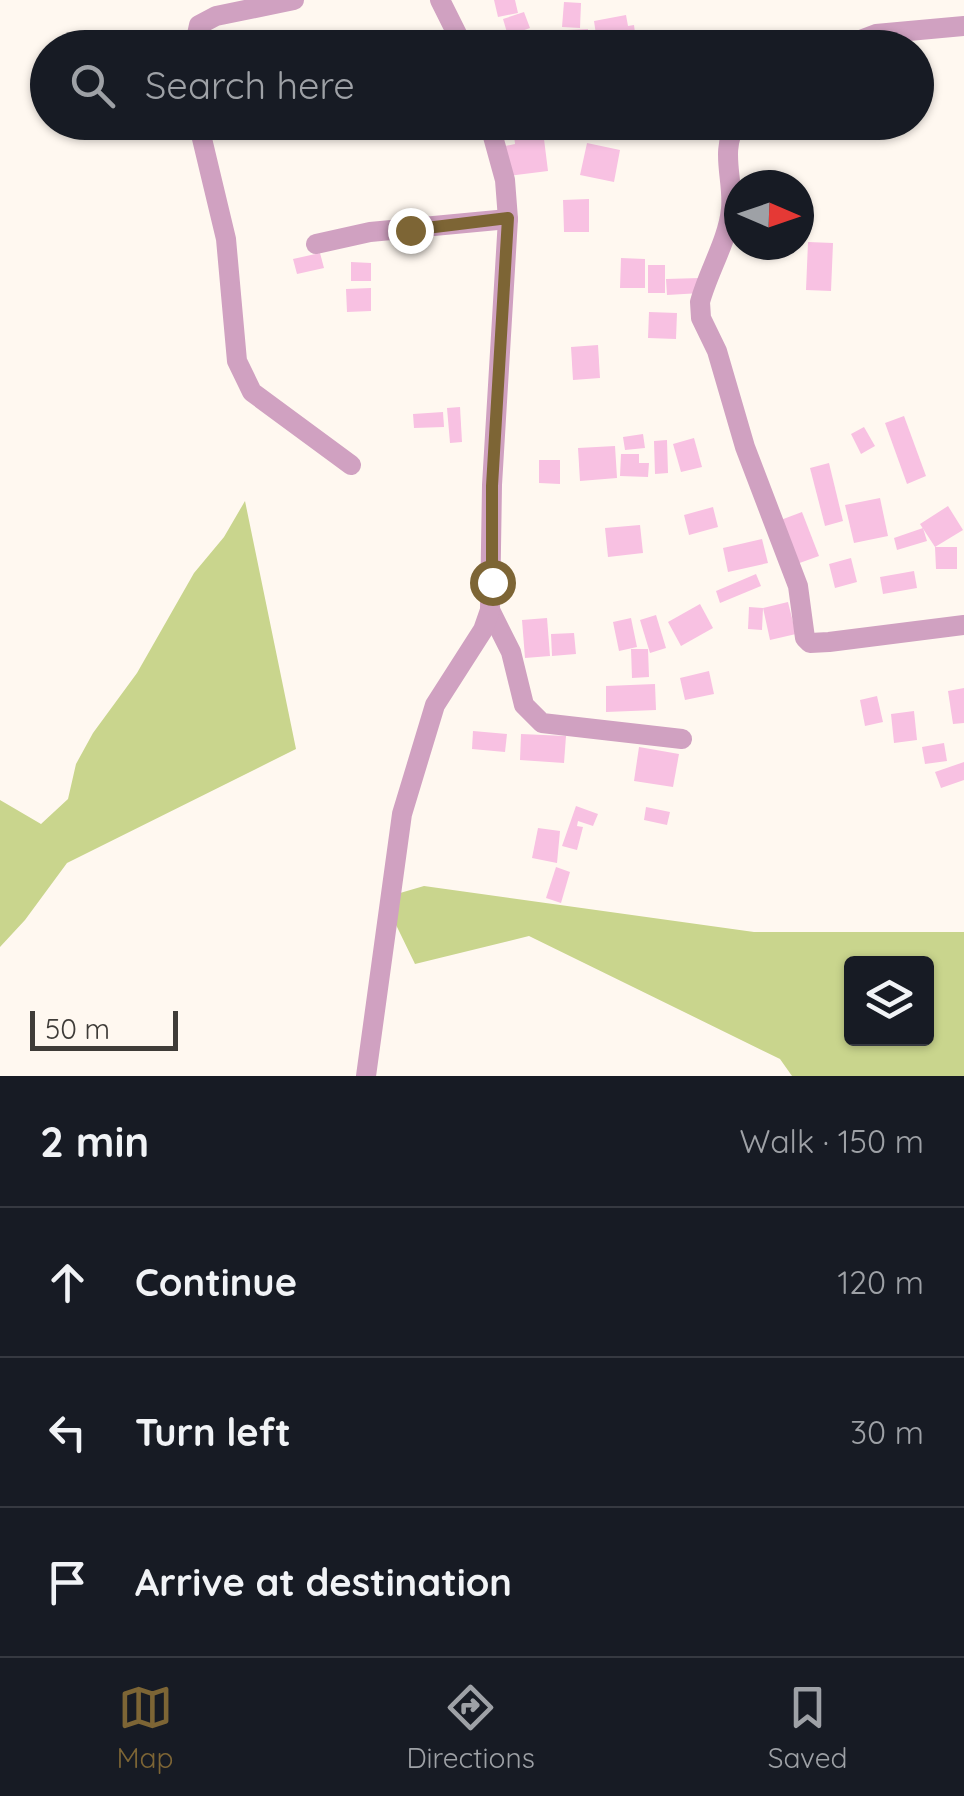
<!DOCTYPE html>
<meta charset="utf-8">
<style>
:root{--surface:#171b24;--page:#242831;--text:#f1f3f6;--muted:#9ea1a6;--line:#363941;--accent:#7d6535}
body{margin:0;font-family:Quicksand,sans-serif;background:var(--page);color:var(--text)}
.controls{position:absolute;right:30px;bottom:30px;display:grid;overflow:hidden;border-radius:10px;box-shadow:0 2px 8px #0004}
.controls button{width:90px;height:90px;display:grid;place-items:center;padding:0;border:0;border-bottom:2px solid var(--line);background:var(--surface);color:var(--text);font:50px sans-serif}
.compass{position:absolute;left:724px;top:170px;width:90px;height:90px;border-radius:50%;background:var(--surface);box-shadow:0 2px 8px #0004;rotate:92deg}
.scale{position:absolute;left:30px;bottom:25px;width:148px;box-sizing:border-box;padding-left:10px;border:5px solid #3f3c38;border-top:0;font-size:28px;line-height:35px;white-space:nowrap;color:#3f3c38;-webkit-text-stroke:8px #fff8f0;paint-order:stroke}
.stop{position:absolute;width:30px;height:30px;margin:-22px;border:8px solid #7d6535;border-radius:50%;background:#fff}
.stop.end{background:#7d6535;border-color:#fff;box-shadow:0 2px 10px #0008}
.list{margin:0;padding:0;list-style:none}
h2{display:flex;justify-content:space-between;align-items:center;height:130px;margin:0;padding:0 40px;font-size:42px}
h2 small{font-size:32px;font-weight:400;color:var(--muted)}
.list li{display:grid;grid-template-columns:65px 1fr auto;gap:30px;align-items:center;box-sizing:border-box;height:150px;padding:0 40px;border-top:2px solid var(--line)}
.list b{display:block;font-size:38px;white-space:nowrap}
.list em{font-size:32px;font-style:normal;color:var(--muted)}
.icon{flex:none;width:55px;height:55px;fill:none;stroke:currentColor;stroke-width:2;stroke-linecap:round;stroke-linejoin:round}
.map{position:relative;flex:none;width:964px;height:1076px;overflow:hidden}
.search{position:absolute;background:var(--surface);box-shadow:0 2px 8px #0004;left:30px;right:30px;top:30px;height:110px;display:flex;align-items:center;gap:25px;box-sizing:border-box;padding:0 35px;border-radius:55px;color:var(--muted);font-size:38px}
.sheet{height:580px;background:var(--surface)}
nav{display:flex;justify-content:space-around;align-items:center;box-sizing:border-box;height:140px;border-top:2px solid var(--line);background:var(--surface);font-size:28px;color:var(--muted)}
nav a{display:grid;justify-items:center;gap:5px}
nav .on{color:var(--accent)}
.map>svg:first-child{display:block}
.green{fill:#c9d58d;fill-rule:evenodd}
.building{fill:#f8c1e2}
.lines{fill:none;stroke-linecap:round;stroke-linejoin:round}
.street{stroke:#d0a1c1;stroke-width:20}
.route{stroke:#7d6535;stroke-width:12}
</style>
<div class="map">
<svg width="964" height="1076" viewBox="0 0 964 1076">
<rect width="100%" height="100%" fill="#fff8f0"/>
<g class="green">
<polygon points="245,501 296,749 67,863 25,920 0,947 0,800 41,824 68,799 76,764 93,733 137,673 194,573 224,537"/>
<path d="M424,886L754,932H964V1076H792L780,1059L529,936L415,964L383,898ZM852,964H926V1038H852Z"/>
</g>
<g class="building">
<polygon points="494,0 515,0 518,13 498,17"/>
<polygon points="564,2 581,3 580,28 562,27"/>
<polygon points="524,12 530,28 508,36 503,19"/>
<polygon points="626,15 628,26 634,25 637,48 598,48 594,21"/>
<polygon points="588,29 588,48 568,48 567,30"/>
<polygon points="543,131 548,171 508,176 505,146 515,144 514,135"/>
<polygon points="587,143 620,150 614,182 580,175"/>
<polygon points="589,199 589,232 564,232 563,200"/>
<polygon points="808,242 833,243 831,291 806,290"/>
<polygon points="320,253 324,268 297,274 293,259"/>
<polygon points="621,258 645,259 645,288 620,288"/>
<polygon points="351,262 371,263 371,281 351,281"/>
<rect x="648" y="265" width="17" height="28"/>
<polygon points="700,278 701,293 667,295 666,279"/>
<polygon points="371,288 371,311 347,312 346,289"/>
<polygon points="649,312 677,313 676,339 648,338"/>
<polygon points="598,345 600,378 573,380 571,347"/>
<polygon points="460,407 462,442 450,443 447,408"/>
<polygon points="443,412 444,427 414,428 413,414"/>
<polygon points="904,416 926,476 907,484 885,423"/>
<polygon points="864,427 875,446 861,454 851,434"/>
<polygon points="643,434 645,448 625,450 623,437"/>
<polygon points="694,438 702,467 681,472 673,444"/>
<polygon points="667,440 668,473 655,474 654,441"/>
<polygon points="615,446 617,478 580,481 578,448"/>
<polygon points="621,454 639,454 639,463 649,463 648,477 620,476"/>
<polygon points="539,460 560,460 560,484 539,483"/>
<polygon points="829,463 843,521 825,526 810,468"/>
<polygon points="880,498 888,536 854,543 845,505"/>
<polygon points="948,506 963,530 935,547 957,547 957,569 936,569 935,547 920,524"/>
<polygon points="713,507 718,527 689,535 684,515"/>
<polygon points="802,512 819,556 794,565 778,521"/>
<polygon points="640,525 643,553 608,557 605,528"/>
<polygon points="923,528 927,541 897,550 894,538"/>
<polygon points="762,539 768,563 728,572 723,548"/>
<polygon points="851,558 857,582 835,588 829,564"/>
<polygon points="914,571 917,588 883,594 880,577"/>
<polygon points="756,574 761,586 720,603 716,591"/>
<polygon points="788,602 796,634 770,640 763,608"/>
<polygon points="700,604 713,628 681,646 668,622"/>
<polygon points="749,607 763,608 762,630 748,629"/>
<polygon points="656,615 666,648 650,653 640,620"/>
<polygon points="547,618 550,656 525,658 522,620"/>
<polygon points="631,618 637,647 619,651 613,622"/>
<polygon points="574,633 576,654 552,656 551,634"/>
<polygon points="631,649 648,649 649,677 632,678"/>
<polygon points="709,671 714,694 685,700 680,678"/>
<polygon points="655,684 656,710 606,712 606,686"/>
<polygon points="964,688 964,723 953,724 948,691"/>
<polygon points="877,696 883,722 865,726 860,700"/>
<polygon points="914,711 917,740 894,743 891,714"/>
<polygon points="473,731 507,734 505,752 472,749"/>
<polygon points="521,734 566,736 564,763 520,760"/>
<polygon points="944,743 947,761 925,764 922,747"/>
<polygon points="639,747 679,754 673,787 634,781"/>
<polygon points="964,762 964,780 941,788 935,772"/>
<polygon points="576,806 598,814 593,826 578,821 577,826 583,827 577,850 562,846"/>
<polygon points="646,807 670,812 667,825 644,820"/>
<polygon points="538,828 560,831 557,863 532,858"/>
<polygon points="556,867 570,872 561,903 546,898"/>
</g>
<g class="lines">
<g class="street">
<polyline points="440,0 464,48"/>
<polyline points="194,48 199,25 216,16 294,0"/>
<polyline points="839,48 876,34 964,26"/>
<polyline points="198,122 226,239 237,361 252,392 351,465"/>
<path d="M737,122C719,151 734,179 731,209C728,240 708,272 700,302L701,318L717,351L745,447L798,586L805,638L810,643L829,642L964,625"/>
<polyline points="316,244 370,232 508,219"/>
<polyline points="490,610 511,652 524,705 542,723 682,739"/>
<polyline points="366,1076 402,814 435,705 483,630 490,610 492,485 508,219 505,180 489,122"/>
</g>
</g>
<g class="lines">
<polyline class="route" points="410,230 508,218 492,486 492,582"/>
</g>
</svg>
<div class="controls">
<button><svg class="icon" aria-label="layers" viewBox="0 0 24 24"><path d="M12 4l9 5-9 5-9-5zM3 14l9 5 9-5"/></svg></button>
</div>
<svg class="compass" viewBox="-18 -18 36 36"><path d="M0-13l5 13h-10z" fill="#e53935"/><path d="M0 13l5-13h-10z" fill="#9ea1a6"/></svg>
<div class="scale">50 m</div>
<div class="stop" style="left:492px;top:582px"></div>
<div class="stop end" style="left:410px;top:230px"></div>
<div class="search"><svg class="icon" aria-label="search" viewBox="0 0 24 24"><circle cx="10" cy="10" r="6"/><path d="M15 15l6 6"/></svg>Search here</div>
</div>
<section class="sheet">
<h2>2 min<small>Walk · 150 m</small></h2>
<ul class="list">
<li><svg class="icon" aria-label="ahead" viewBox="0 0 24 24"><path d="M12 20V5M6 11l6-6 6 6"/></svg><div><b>Continue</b></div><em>120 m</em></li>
<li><svg class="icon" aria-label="left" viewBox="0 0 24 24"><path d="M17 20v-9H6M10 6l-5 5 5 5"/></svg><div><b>Turn left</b></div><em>30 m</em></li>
<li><svg class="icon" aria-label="arrive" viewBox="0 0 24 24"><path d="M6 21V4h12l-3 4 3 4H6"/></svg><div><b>Arrive at destination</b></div></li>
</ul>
</section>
<nav>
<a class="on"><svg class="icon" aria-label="map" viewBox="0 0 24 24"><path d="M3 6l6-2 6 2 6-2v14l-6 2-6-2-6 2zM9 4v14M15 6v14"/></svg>Map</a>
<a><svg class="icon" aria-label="directions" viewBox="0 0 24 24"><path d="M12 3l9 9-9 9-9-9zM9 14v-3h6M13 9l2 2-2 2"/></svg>Directions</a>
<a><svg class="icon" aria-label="saved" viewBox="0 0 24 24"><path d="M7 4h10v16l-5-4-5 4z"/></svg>Saved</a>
</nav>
